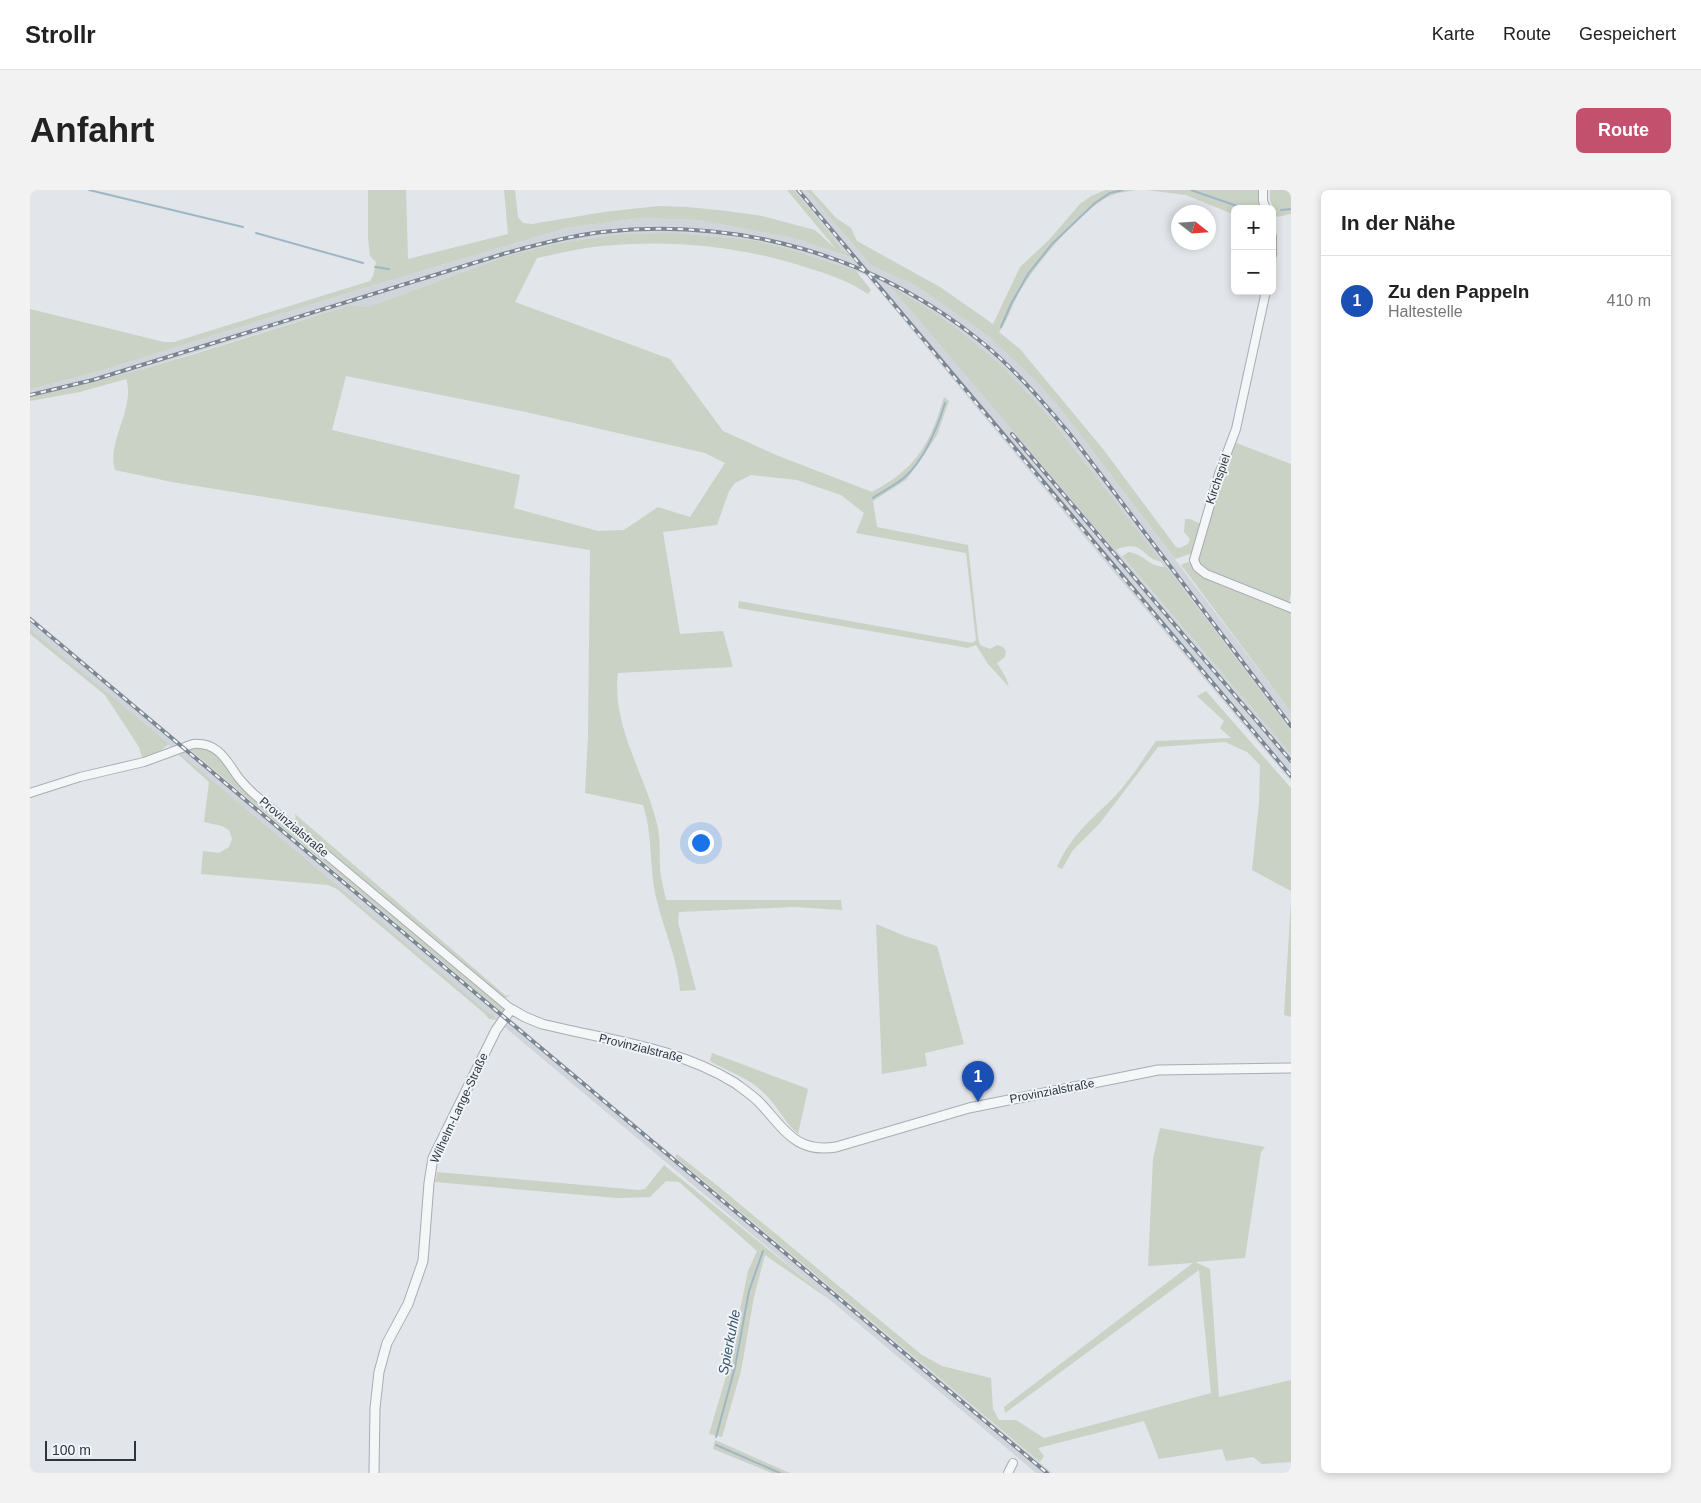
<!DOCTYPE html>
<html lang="de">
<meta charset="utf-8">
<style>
:root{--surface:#fff;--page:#f2f2f2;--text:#222;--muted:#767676;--line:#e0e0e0;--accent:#c3516e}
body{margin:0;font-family:Arial,sans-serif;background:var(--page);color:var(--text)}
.controls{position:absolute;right:15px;top:15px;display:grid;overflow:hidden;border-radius:8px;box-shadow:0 2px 8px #0003}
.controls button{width:45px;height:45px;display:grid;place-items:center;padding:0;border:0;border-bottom:1px solid var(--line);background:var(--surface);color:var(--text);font:25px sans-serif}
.compass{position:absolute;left:1141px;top:15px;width:45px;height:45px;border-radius:50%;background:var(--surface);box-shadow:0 2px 8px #0003;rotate:107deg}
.scale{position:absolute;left:15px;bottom:12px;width:91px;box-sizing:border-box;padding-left:5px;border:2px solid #2b3540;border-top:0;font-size:14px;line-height:18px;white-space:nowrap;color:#2b3540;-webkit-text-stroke:4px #f1f4f7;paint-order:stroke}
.you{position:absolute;left:670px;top:652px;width:18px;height:18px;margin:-12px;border:4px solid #fff;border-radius:50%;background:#1a73e8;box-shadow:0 0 0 8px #1a73e833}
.badge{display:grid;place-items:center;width:32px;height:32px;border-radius:50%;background:var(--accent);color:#fff;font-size:16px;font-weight:700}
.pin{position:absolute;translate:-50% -41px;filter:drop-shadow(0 1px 2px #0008)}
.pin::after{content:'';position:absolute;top:26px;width:18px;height:15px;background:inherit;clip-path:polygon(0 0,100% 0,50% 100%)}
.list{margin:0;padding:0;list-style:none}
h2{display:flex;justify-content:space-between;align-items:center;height:65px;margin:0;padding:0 20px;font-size:21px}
h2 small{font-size:16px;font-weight:400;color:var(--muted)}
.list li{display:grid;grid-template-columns:32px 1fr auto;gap:15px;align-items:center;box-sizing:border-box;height:90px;padding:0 20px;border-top:1px solid var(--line)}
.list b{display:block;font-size:19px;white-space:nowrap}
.list p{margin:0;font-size:16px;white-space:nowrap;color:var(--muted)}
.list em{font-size:16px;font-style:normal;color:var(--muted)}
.map{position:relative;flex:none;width:1261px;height:1283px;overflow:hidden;border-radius:8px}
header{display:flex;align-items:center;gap:30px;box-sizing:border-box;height:70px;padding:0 25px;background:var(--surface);border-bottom:1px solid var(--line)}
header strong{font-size:24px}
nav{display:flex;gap:28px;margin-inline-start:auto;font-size:18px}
.intro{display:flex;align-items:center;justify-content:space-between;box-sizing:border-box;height:120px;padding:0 30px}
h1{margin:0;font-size:35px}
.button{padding:12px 22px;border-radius:8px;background:var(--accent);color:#fff;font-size:18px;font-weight:700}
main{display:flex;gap:30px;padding:0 30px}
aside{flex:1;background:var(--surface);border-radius:8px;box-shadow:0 2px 8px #0003}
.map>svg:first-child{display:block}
.built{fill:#d0d5db}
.green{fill:#c9d2c4;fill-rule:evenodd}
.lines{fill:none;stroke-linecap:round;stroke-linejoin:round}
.stream{stroke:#a0b6c6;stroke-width:2}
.minor-casing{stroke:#a7adb3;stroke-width:10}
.tertiary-casing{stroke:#a7adb3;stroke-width:11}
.minor{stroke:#f4f6f8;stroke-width:8}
.tertiary{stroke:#f4f6f8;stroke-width:9}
.rail-casing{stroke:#7c8691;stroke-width:4}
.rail{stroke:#f1f4f7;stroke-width:2;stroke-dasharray:5.5;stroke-linecap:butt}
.labels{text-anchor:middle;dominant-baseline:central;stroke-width:4;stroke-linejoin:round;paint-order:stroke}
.street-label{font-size:12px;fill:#2b3540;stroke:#f1f4f7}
.water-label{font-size:14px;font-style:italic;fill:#395770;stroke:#f1f4f7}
</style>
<header>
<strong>Strollr</strong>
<nav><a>Karte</a><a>Route</a><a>Gespeichert</a></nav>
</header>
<div class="intro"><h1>Anfahrt</h1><a class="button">Route</a></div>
<main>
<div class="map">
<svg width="1261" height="1283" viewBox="0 0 1261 1283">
<rect width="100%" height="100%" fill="#e2e5e9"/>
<g class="built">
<polygon points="764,0 776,0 842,76 885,95 957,145 1004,189 1026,213 1261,522 1261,541 1016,223 887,112 861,97 1261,564 1261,591 1087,386 836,85 762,60 723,50 646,43 590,44 524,54 477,66 338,117 320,115 89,186 50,196 0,206 0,199 70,181 334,98 536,38 610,28 669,30 764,48 822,68 812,59"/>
<polygon points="0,426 451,805 1022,1283 1006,1283 954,1239 0,439"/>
</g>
<g class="green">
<polygon points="338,0 376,0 378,69 478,44 474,0 485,0 488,27 493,33 502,34 574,22 629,16 657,17 697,21 732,26 785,40 806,59 757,0 764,0 812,59 823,68 764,48 669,30 610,28 536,38 334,98 70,181 0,199 0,119 134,152 144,152 340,91 343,86 346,72 340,66 338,48"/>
<path d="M776,0H781L806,28L821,38L827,51L910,97L963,134L990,77L1018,51L1050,14L1061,6L1076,0H1105C1098,2 1089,2 1082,5C1053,17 1006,74 990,101C982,115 978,130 969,142L990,159L1073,259L1146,357L1150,358L1158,354L1160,349L1154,342L1155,329H1160L1171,334L1163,363L1145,369L1026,213L1004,189L957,145L885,95L842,76Z"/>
<polygon points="1116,0 1232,0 1234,19 1205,19 1205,25 1156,5"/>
<polygon points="1240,0 1261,0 1261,24 1247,27 1240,10"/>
<path d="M646,43L723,50L762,60L826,81L841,100L838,104C819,91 798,84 775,77C711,56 639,49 571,56C550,58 528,64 507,68L485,112L640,169L693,241L746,265L842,302C852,296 863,290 872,282C895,264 906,234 914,207L919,211L907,245L894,265L876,290L843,311L847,337L938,355L948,447L950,455L960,459L967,455L973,457L976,461L975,467L967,473L976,488L979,497L958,474L946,455L938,458L708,418L709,411L942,453L946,450L936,363L826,343L834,323L811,305L767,290L721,285L705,293L699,301L687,335L633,342L650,444L693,441L703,477L588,483C581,535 615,584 627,634C631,651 629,660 630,676C630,687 634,699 636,710H811L812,720L764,717L649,722L648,732L666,800L650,801C648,769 633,738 626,707C619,677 623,645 613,615L555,603L558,547L560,360L142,292L85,280C76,253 106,217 96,189L50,202L0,211V206C109,185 214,148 320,115L338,117L477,66L524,54L590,44ZM316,186L496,222L675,263L695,273L660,327L628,317L594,340L568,341L484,318L490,285L302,240Z"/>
<path d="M860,96L887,112L922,135L971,175L1016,223L1132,372C1111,369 1115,348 1085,360Z"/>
<path d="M1204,252L1261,274V404L1258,414L1178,381L1169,373C1168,341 1192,285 1204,252Z"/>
<path d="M1099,362C1116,365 1118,377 1136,377L1261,541V564L1092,366Z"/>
<polygon points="1158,372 1261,419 1261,522 1151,375"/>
<polygon points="0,439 139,554 130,561 112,567 109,557 75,505 0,444"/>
<path d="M1176,501L1261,598V701L1222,680L1229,613L1230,575L1217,562L1195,552L1128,557L1070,633L1043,660L1032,679L1027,677C1042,643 1062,630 1086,605C1101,589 1113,569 1126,551L1201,548L1190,538L1194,531L1167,506Z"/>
<polygon points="170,556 189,564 206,589 473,815 475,820 473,823 158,558"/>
<polygon points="149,563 467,830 459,829 455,824 307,699 298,695 171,684 173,661 189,663 199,657 202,649 199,640 192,636 174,632 179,592 149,565"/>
<polygon points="265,624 476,806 481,805 473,809 278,644 266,633"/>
<polygon points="1261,711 1261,827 1254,825"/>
<polygon points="846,734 875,746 907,756 934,854 895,863 897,876 852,884"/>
<path d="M682,863L778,899L768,944C754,932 747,915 733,902C720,889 700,882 683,873L680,871Z"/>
<polygon points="1130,938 1235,957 1231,962 1215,1068 1165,1072 1180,1079 1189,1207 1261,1190 1261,1272 1232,1274 1223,1267 1196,1271 1192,1259 1129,1269 1114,1231 1008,1258 1014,1266 1010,1272 645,967 647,964 689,997 892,1165 912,1176 961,1188 963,1219 969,1230 986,1230 1014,1248 1181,1203 1169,1080 975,1223 974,1217 1163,1073 1118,1076 1123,969"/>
<polygon points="634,975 803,1112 735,1065 724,1107 711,1181 692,1247 679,1244 697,1183 718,1081 727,1061 649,992 636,991 620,1007 587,1008 405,992 407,982 608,1000 615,999"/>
<polygon points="685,1250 760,1283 742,1283 683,1259"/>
</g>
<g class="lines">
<g class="stream">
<polyline points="59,0 213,37"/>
<polyline points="1161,0 1210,17 1219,19"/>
<polyline points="1251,20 1261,19"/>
<polyline points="226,43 333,73"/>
<polyline points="345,77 359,79"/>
<polyline points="971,137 981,114 998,84 1022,54 1065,13 1080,3 1093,0"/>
<path d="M843,308C853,301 866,295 876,286C896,267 907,239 915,213"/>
<polyline points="686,1247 705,1177 719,1101 733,1061"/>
<polyline points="686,1255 750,1283"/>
</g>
<g class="minor-casing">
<g id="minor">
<polyline points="1233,0 1233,11 1236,19"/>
<polyline points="1242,46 1242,65"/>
<polyline points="1236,101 1206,239 1189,284 1164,370 1167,377 1176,384 1261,418"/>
<path d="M0,603L50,587L114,572L163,554C188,552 196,570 208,587C213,593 218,599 224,604L481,819"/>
<polyline points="978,1283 983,1273"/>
</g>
</g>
<g class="tertiary-casing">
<path id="tertiary" d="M344,1283L345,1218L349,1182L357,1153L378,1114L393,1071L399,993L403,968L466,840L481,819L495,827L512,834C577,850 647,857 705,893C713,899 722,905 729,912C753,937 765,964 806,957L939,918L1128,880L1261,878"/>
</g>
<use href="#minor" class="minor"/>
<use href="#tertiary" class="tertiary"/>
<g class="rail-casing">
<g id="rail">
<path d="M768,0C931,196 1096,391 1261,586"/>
<path d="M0,205L63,190L473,64C505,55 539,46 572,42C707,27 843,65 949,150C984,178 1014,213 1043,248L1261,536"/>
<polyline points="982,244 1261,571"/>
<polyline points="0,429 1017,1283"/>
</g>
</g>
<use href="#rail" class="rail"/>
</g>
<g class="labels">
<g class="street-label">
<text transform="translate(1188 289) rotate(-71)">Kirchspiel</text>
<text transform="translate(264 637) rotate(40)">Provinzialstraße</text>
<text transform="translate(611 858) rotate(14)">Provinzialstraße</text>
<text transform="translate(1022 901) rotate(-11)">Provinzialstraße</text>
<text transform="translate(429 918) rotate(-65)">Wilhelm-Lange-Straße</text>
</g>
<g class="water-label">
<text transform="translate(699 1152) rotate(-79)">Spierkuhle</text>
</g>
</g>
</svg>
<div class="controls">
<button>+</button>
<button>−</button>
</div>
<svg class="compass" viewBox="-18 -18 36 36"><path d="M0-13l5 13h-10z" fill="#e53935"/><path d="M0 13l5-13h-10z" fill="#767676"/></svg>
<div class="scale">100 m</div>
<div class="you"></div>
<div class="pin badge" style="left:948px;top:912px;background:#1a4fb4">1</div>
</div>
<aside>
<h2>In der Nähe<small></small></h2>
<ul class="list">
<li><span class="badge" style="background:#1a4fb4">1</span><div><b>Zu den Pappeln</b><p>Haltestelle</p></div><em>410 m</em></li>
</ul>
</aside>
</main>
